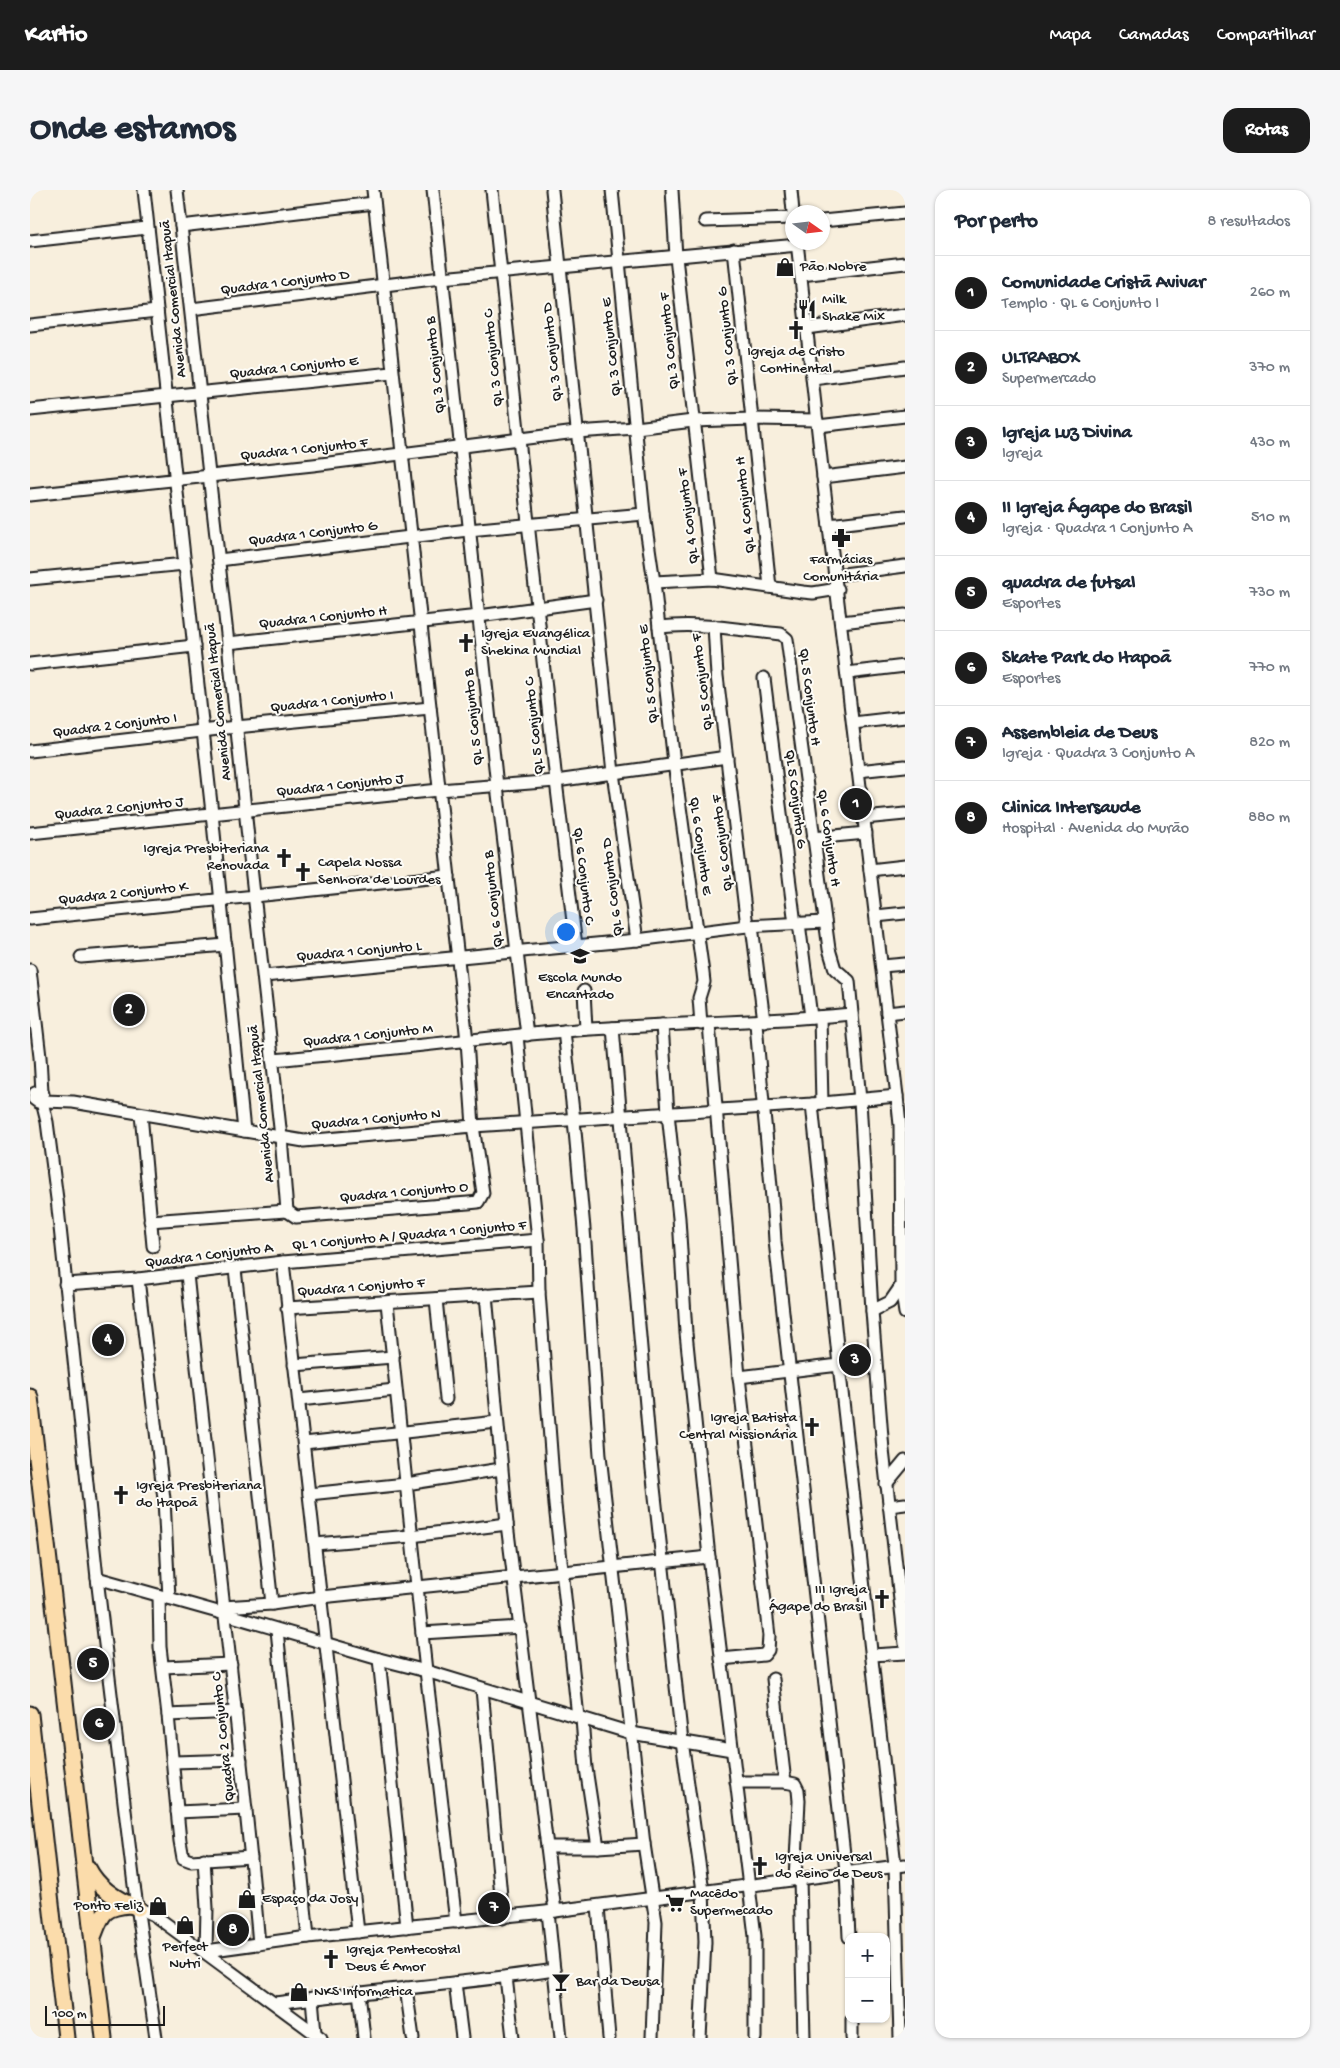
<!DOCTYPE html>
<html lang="pt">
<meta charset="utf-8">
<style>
:root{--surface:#fff;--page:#f6f6f7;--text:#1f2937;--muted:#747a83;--line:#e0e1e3;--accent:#1c1c1c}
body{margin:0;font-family:"Gochi Hand",sans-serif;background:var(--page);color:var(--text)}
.controls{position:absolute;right:15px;bottom:15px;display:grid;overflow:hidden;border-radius:10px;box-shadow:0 1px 4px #0004}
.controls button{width:45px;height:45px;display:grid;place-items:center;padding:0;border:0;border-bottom:1px solid var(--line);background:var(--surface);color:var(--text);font:25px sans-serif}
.compass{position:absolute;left:755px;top:15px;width:45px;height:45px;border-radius:50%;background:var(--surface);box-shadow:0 1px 4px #0004;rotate:104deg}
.scale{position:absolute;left:15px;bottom:12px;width:120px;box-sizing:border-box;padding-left:5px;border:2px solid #1c1c1c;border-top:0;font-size:14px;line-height:18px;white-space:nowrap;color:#1c1c1c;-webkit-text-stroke:4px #fdfcf7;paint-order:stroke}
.you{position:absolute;left:535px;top:741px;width:18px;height:18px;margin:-12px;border:4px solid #fff;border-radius:50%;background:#1a73e8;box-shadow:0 0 0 8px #1a73e833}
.badge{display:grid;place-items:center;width:32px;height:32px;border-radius:50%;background:var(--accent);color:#fff;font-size:16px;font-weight:700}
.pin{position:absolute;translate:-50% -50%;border:2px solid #fff;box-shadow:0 1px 5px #0006}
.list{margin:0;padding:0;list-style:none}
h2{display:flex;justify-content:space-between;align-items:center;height:65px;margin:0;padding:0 20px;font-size:21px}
h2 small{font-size:16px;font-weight:400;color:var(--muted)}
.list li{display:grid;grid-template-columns:32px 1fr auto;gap:15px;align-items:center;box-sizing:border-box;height:75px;padding:0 20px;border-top:1px solid var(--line)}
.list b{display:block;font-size:19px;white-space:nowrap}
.list p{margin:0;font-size:16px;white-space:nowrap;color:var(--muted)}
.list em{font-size:16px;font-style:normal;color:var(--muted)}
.map{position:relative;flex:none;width:875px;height:1848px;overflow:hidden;border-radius:15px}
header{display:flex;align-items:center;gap:30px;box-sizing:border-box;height:70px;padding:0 25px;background:var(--accent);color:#fff}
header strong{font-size:24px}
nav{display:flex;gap:28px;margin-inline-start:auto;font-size:18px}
.intro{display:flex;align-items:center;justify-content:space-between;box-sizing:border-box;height:120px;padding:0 30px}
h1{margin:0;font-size:35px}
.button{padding:12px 22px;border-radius:15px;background:var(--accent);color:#fff;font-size:18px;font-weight:700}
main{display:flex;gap:30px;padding:0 30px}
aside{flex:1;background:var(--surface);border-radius:15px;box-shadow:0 1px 4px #0004}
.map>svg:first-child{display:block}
.green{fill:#a4e3ac;stroke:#608064}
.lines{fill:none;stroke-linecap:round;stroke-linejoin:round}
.minor-casing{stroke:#1c1c1c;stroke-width:15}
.major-casing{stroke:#1c1c1c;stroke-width:19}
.minor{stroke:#fdfcf7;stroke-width:11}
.major{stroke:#fbdcab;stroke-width:15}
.labels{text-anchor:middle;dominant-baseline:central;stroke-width:4;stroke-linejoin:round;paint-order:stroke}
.poi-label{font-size:15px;fill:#1c1c1c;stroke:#fdfcf7;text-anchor:start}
.street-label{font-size:15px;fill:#1c1c1c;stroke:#fdfcf7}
</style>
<header>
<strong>Kartio</strong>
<nav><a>Mapa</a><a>Camadas</a><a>Compartilhar</a></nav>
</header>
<div class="intro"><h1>Onde estamos</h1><a class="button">Rotas</a></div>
<main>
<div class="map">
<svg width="875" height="1848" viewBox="0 0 875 1848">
<rect width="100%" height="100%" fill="#f8efdd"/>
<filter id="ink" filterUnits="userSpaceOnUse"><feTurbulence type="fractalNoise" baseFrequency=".02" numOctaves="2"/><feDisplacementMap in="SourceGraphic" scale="10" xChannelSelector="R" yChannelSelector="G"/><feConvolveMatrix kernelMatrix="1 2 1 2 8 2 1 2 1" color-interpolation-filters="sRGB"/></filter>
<g filter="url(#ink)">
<g class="green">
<polygon points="69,1461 71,1486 58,1487 55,1463"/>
<polygon points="77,1524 78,1542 61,1545 59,1526"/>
</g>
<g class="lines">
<g class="minor-casing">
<g id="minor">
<polyline points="114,0 182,623 214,941"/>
<polyline points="147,0 198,453 221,677 251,947 257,1021"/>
<polyline points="403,0 467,596 497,845"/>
<polyline points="462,0 526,591 546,756"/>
<polyline points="522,0 583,583 607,750"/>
<polyline points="582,0 614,324 624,392 644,573 673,783 674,792 669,808 671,834"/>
<polyline points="642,0 646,67 682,389"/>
<polyline points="761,0 763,22"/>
<polyline points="675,31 762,28"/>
<polyline points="792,31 875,23"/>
<polyline points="151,36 344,13"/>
<polyline points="0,51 117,38"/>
<polyline points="767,52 793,287 867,906 870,935 871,1096 875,1123"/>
<polyline points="704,60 740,397"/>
<polyline points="771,85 875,73"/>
<polyline points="161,119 411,88 768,55"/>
<polyline points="0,135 127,121"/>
<polyline points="777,138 875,125"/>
<polyline points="783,189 875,177"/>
<polyline points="0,220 362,183"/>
<polyline points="788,236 875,226"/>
<polyline points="793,287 875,277"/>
<polyline points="0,305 283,275 546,242 606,238 663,231 722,229 787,230"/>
<polyline points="799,335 875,326"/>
<polyline points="189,370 438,340 614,324"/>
<polyline points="806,385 875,376"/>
<polyline points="0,389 155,374"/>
<polyline points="624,392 682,389 773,402 783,403 808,399"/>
<polyline points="811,432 875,425"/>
<polyline points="684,436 687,486 717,736"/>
<path d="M629,437C670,432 709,440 751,444L757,449L799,759L805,779L819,791L830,910L842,1121L853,1260L875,1454"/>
<polyline points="198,453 449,426 566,410"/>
<polyline points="0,474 164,456"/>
<polyline points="817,483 875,476"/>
<polyline points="734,488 765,734"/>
<polyline points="823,533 875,527"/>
<polyline points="0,561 206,537 400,518"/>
<polyline points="828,581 875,576"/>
<polyline points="834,628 875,624"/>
<polyline points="0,643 409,600 526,591 697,567"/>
<polyline points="783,648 836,643"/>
<polyline points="840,680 875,676"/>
<polyline points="846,726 875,723"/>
<polyline points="0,729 419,686"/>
<polyline points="769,733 781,827"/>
<polyline points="722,736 734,831"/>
<polyline points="51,767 196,755"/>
<polyline points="852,776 875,774"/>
<polyline points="0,780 10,867 12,902"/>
<polyline points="234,786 607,750 717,736 795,732"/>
<polyline points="554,801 556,839"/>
<polyline points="857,823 875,821"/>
<polyline points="790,827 792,913"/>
<path d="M726,832C731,905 741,978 745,1051L816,1682L819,1747"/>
<polyline points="679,834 709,1187 739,1446 738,1460 734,1465 691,1469"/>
<polyline points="632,835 638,923 649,1028 656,1143 679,1367 725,1746 725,1848"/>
<polyline points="583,838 620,1261 652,1551 673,1701 675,1752 670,1848"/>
<polyline points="534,841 544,930 554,1039 570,1265 614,1654 626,1732 622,1848"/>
<polyline points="487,846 508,1050 509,1102 525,1315 548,1527"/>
<path d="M242,870C340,862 437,849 535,841C631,833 726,833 822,824"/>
<polyline points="13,911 13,904 8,902 5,903 4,909 8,912 13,911 43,912 274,951 443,936 782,914 867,906"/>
<polyline points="12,912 17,932 27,1009 67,1388 104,1695 126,1848"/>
<polyline points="782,914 809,1175 865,1675 870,1848"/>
<polyline points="111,924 123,1056"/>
<polyline points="257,1021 266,1027 438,1013 448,1012 453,1003 443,936 437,851 343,0"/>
<polyline points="120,1031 257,1021"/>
<polyline points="253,1072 328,1742"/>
<polyline points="205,1079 242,1414"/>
<path d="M157,1084C180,1307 209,1530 229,1754"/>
<polyline points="108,1089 134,1309 139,1408"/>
<polyline points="35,1094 108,1089 253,1072 508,1050"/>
<polyline points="456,1105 477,1334 525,1721"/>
<polyline points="406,1109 416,1209"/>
<polyline points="357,1113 396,1481 426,1732"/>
<polyline points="257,1118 509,1102"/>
<polyline points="842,1121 860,1112 871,1096"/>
<polyline points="264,1175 363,1167"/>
<polyline points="709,1187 809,1175"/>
<polyline points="269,1210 365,1200"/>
<polyline points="274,1253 467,1232"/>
<polyline points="856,1294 875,1271"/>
<polyline points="279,1304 376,1294 471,1279"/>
<polyline points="859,1316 875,1314"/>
<polyline points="285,1354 381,1346 477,1334"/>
<polyline points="67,1388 195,1424 349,1469 396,1481 601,1543 702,1560"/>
<polyline points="129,1406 130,1457 138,1525 150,1651 153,1668 161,1671 221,1667"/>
<polyline points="193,1417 242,1414 291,1407 679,1367"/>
<polyline points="247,1440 278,1747"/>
<polyline points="392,1443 491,1437"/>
<polyline points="842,1465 875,1463"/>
<polyline points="349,1469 377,1737"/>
<polyline points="133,1477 201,1474"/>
<polyline points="743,1489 755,1592"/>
<polyline points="452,1499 473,1728"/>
<polyline points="138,1525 206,1522"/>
<polyline points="552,1529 556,1578 568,1657"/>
<polyline points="143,1572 211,1570"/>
<polyline points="706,1592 755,1592 765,1594 768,1600 769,1611 765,1689"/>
<polyline points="147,1622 216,1619"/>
<polyline points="517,1657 568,1657 614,1654"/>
<polyline points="174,1669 177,1718 176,1761"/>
<polyline points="770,1689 774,1848"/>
<polyline points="568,1716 579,1848"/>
<polyline points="108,1718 124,1725 291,1848"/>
<polyline points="518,1722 531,1848"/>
<polyline points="176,1761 278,1747 525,1721 875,1675"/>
<polyline points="476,1787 483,1848"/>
<polyline points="425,1793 432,1848"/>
<polyline points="376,1798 383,1848"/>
<polyline points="329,1802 334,1848"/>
<polyline points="282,1808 285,1843"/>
<path d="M245,1813C338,1801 432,1794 524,1780"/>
<polyline points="822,1829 822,1848"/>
</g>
</g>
<g class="major-casing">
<g id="major">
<polyline points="0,1207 74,1848"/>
<polyline points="0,1524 36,1848"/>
<path d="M58,1678C68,1698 87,1710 108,1718"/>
<path d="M63,1747C72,1724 73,1717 100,1715"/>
</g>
</g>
<use href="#minor" class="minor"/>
<use href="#major" class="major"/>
</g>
</g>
<defs>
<g id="shop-bare" transform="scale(1.5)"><path d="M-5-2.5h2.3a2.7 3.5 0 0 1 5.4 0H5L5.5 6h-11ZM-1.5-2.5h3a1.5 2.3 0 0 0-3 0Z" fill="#1c1c1c" stroke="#fdfcf7" stroke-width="2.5" paint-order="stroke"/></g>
<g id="restaurant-bare" transform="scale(1.5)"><path d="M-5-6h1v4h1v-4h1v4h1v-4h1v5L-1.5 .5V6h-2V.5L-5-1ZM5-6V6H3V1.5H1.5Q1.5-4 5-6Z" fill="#1c1c1c" stroke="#fdfcf7" stroke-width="2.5" paint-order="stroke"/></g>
<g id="church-bare" transform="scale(1.5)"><path d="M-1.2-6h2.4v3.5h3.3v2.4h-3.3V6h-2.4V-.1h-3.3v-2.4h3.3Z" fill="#1c1c1c" stroke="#fdfcf7" stroke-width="2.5" paint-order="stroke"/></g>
<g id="pharmacy-bare" transform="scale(1.5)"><path d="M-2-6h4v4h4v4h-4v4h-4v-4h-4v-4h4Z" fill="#1c1c1c" stroke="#fdfcf7" stroke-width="2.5" paint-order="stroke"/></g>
<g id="school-bare" transform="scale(1.5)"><path d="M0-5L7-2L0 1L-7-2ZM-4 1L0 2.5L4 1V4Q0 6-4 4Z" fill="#1c1c1c" stroke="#fdfcf7" stroke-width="2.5" paint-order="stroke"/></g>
<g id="supermarket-bare" transform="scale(1.5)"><path d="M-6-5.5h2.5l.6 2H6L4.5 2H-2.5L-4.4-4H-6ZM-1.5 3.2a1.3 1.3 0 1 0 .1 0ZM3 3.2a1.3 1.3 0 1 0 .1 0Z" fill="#1c1c1c" stroke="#fdfcf7" stroke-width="2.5" paint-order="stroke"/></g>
<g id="bar-bare" transform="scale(1.5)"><path d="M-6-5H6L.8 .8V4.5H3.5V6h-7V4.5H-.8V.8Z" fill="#1c1c1c" stroke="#fdfcf7" stroke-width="2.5" paint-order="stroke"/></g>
</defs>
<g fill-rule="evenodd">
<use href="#shop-bare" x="755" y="77"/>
<use href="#restaurant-bare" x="777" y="119"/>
<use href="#church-bare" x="766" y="140"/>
<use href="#pharmacy-bare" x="811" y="348"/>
<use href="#church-bare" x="436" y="453"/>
<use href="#church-bare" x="254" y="668"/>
<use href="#church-bare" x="273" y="682"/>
<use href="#school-bare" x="550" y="766"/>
<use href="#church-bare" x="782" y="1237"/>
<use href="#church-bare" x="91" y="1305"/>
<use href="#church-bare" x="852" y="1409"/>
<use href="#church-bare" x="730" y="1676"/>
<use href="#shop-bare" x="217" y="1709"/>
<use href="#supermarket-bare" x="645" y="1713"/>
<use href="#shop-bare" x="128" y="1716"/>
<use href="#shop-bare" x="155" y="1735"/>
<use href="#church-bare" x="301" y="1769"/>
<use href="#bar-bare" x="531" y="1792"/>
<use href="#shop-bare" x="269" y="1802"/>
</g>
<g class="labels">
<g class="poi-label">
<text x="770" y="77">Pão Nobre</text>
<text x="792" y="110">Milk<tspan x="792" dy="17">Shake Mix</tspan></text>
<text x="766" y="162" text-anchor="middle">Igreja de Cristo<tspan x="766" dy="17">Continental</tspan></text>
<text x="811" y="370" text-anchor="middle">Farmácias<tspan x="811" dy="17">Comunitária</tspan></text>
<text x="451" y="444">Igreja Evangélica<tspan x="451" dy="17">Shekina Mundial</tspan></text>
<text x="239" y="659" text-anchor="end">Igreja Presbiteriana<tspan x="239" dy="17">Renovada</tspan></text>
<text x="288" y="673">Capela Nossa<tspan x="288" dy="17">Senhora de Lourdes</tspan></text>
<text x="550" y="788" text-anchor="middle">Escola Mundo<tspan x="550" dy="17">Encantado</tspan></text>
<text x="767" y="1228" text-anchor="end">Igreja Batista<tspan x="767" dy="17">Central Missionária</tspan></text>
<text x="106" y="1296">Igreja Presbiteriana<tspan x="106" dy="17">do Itapoã</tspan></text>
<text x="837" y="1400" text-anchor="end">III Igreja<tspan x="837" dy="17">Ágape do Brasil</tspan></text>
<text x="745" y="1667">Igreja Universal<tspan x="745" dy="17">do Reino de Deus</tspan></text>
<text x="660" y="1704">Macêdo<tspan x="660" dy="17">Supermecado</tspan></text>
<text x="232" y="1709">Espaço da Josy</text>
<text x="113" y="1716" text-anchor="end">Ponto Feliz</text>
<text x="155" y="1757" text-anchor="middle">Perfect<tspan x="155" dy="17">Nutri</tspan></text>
<text x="316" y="1760">Igreja Pentecostal<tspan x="316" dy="17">Deus É Amor</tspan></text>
<text x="546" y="1792">Bar da Deusa</text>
<text x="284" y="1802">NKS Informatica</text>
</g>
<g class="street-label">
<text transform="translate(255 93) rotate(-7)">Quadra 1 Conjunto D</text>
<text transform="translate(144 109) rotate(-96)">Avenida Comercial Itapuã</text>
<text transform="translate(698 146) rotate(-96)">QL 3 Conjunto G</text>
<text transform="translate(640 151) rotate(-96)">QL 3 Conjunto F</text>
<text transform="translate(582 157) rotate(-96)">QL 3 Conjunto E</text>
<text transform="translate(523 162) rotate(-96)">QL 3 Conjunto D</text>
<text transform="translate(464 168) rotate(-96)">QL 3 Conjunto C</text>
<text transform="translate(406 175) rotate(-96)">QL 3 Conjunto B</text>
<text transform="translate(264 178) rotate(-6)">Quadra 1 Conjunto E</text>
<text transform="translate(274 260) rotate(-6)">Quadra 1 Conjunto F</text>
<text transform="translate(716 315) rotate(-96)">QL 4 Conjunto H</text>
<text transform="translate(659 326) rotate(-97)">QL 4 Conjunto F</text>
<text transform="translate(283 344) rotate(-7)">Quadra 1 Conjunto G</text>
<text transform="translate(293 428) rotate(-6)">Quadra 1 Conjunto H</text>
<text transform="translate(619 484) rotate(-96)">QL 5 Conjunto E</text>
<text transform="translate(673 492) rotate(-97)">QL 5 Conjunto F</text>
<text transform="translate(779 507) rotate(83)">QL 5 Conjunto H</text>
<text transform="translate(189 512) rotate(-96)">Avenida Comercial Itapuã</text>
<text transform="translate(302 512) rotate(-6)">Quadra 1 Conjunto I</text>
<text transform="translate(444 527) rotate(-96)">QL 5 Conjunto B</text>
<text transform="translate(85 536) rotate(-7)">Quadra 2 Conjunto I</text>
<text transform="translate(505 536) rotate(-96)">QL 5 Conjunto C</text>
<text transform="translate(310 596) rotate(-6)">Quadra 1 Conjunto J</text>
<text transform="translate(765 609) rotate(83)">QL 5 Conjunto G</text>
<text transform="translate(89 619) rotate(-6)">Quadra 2 Conjunto J</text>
<text transform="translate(798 648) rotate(82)">QL 6 Conjunto H</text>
<text transform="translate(693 653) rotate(-97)">QL 6 Conjunto F</text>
<text transform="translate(670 656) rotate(82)">QL 6 Conjunto E</text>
<text transform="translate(553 686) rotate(83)">QL 6 Conjunto C</text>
<text transform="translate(583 697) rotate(-97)">QL 6 Conjunto D</text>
<text transform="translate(93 704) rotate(-6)">Quadra 2 Conjunto K</text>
<text transform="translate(464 709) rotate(-96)">QL 6 Conjunto B</text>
<text transform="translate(329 762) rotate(-5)">Quadra 1 Conjunto L</text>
<text transform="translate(338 846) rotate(-6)">Quadra 1 Conjunto M</text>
<text transform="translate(232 914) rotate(-96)">Avenida Comercial Itapuã</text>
<text transform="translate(346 930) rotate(-5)">Quadra 1 Conjunto N</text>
<text transform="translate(374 1003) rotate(-5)">Quadra 1 Conjunto O</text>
<text transform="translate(379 1046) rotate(-5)">QL 1 Conjunto A / Quadra 1 Conjunto F</text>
<text transform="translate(179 1066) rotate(-7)">Quadra 1 Conjunto A</text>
<text transform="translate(331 1098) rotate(-4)">Quadra 1 Conjunto F</text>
<text transform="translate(194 1547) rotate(-96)">Quadra 2 Conjunto C</text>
</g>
</g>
</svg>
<div class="controls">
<button>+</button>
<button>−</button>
</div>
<svg class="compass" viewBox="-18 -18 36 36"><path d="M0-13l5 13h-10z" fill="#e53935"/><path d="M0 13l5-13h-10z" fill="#747a83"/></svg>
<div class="scale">100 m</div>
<div class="you"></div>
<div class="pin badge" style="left:826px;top:614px">1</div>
<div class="pin badge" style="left:99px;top:820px">2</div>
<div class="pin badge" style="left:825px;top:1170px">3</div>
<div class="pin badge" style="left:78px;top:1150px">4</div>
<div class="pin badge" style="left:63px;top:1474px">5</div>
<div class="pin badge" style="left:69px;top:1534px">6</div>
<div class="pin badge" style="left:464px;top:1718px">7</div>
<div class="pin badge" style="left:203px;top:1740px">8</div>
</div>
<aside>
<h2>Por perto<small>8 resultados</small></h2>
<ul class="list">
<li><span class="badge">1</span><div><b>Comunidade Cristã Avivar</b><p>Templo · QL 6 Conjunto I</p></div><em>260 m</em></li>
<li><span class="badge">2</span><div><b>ULTRABOX</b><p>Supermercado</p></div><em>370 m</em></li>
<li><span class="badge">3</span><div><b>Igreja Luz Divina</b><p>Igreja</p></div><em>430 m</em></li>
<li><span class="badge">4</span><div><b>II Igreja Ágape do Brasil</b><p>Igreja · Quadra 1 Conjunto A</p></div><em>510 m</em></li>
<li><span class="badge">5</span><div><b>quadra de futsal</b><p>Esportes</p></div><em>730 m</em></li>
<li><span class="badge">6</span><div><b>Skate Park do Itapoã</b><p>Esportes</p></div><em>770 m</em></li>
<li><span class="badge">7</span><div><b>Assembleia de Deus</b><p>Igreja · Quadra 3 Conjunto A</p></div><em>820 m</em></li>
<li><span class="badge">8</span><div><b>Clinica Intersaude</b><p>Hospital · Avenida do Murão</p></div><em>880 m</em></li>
</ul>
</aside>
</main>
